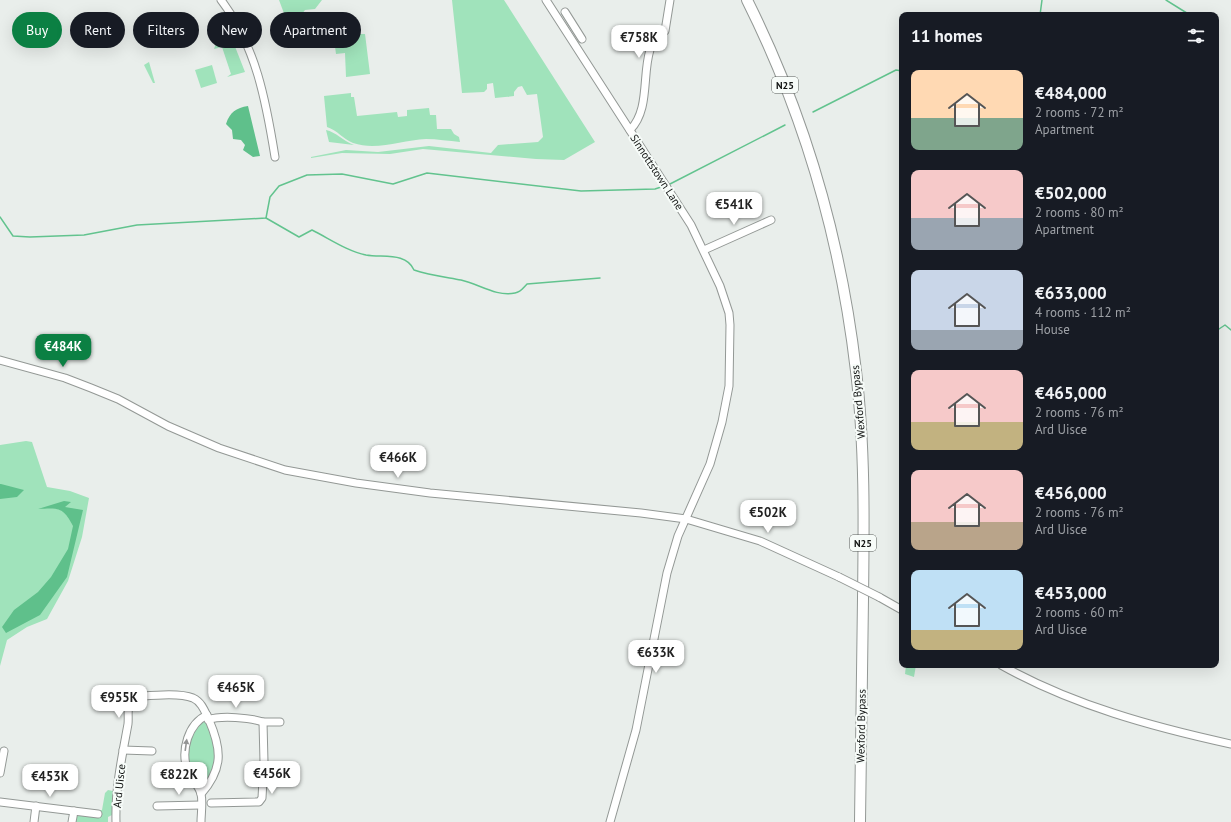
<!DOCTYPE html>
<meta charset="utf-8">
<style>
body{margin:0;font-family:"PT Sans",sans-serif;background:#20242c;color:#f1f3f6;height:100vh;display:flex;flex-direction:column;font-size:15px;white-space:nowrap}
*{box-sizing:border-box;margin:0}
p{font-size:13px;color:#9ea1a6}
.icon{flex:none;width:22px;height:22px;fill:none;stroke:currentColor;stroke-width:2;stroke-linecap:round;stroke-linejoin:round}
.map{position:relative;flex:1;overflow:hidden}
.drawer{position:absolute;left:899px;top:12px;width:320px;height:656px;display:flex;flex-direction:column;background:#171b24;border-radius:8px;box-shadow:0 4px 16px #0002}
.drawer>*{flex:none}
.guide{position:absolute;left:12px;top:12px;width:380px;height:36px;display:flex;gap:8px}
.price{position:absolute;translate:-50% -34px;padding:0 9px;border-radius:8px;background:#fff;color:#222;font-size:13px;line-height:26px;filter:drop-shadow(0 1px 2px #0008)}
.price::after{content:'';position:absolute;left:50%;top:24px;width:12px;height:9px;margin-left:-6px;background:inherit;clip-path:polygon(0 0,100% 0,50% 100%)}
.price.on{background:#0b8043;color:#fff}
ul{padding:0;list-style:none}
li{display:flex;align-items:center;gap:12px;height:100px;padding:0 12px}
li span{display:grid;place-items:center;flex:none;width:112px;height:80px;border-radius:8px;color:#555}
li>.icon{margin-inline-start:auto}
span .icon{width:48px;height:48px;fill:#fffc;stroke-width:1}
li b{font-size:17px}
h2{display:flex;justify-content:space-between;align-items:center;height:48px;padding:0 12px;font-size:17px}
.pill{padding:0 14px;border-radius:18px;background:#171b24;box-shadow:0 4px 16px #0002;font-size:14px;line-height:36px}
.pill.on{background:#0b8043;color:#fff}
.map>svg:first-child{display:block}
.green{fill:#a0e3bb}
.forest{fill:#5fc08b}
.lines{fill:none;stroke-linecap:round;stroke-linejoin:round}
.stream{stroke:#62c38e;stroke-width:1.5}
.minor-casing{stroke:#939895;stroke-width:9}
.highway-casing{stroke:#939895;stroke-width:12}
.minor{stroke:#fff;stroke-width:7}
.highway{stroke:#fff;stroke-width:10}
.minor-bridge-casing{stroke:#939895;stroke-width:9;stroke-linecap:butt}
.minor-bridge{stroke:#fff;stroke-width:7}
.oneway{fill:#949595}
.labels{text-anchor:middle;stroke-width:4;stroke-linejoin:round;paint-order:stroke}
.shield{fill:#f7fcf9;stroke:#575a58;stroke-width:1}
.shield-label{font-size:10px;font-weight:bold;fill:#121413}
.street-label{font-size:11px;fill:#121413;stroke:#f7fcf9}
</style>
<div class="map">
<svg width="1231" height="822" viewBox="0 0 1231 822">
<rect width="100%" height="100%" fill="#e9eeeb"/>
<g class="green">
<polygon points="279,0 322,0 315,9 305,10 301,15 285,16"/>
<polygon points="452,0 504,0 595,142 564,160 536,159 423,149 390,154 342,153 311,158 311,157 346,150 378,152 429,146 491,153 498,145 538,142 543,137 537,94 527,95 522,86 518,87 514,92 514,96 495,98 493,83 487,84 487,89 484,92 462,93"/>
<polygon points="343,20 345,23 353,23 355,34 365,34 370,74 346,77 345,53 336,54 334,39 332,38 328,21"/>
<polygon points="223,22 234,44 245,72 227,77 231,74 222,47 214,49"/>
<polygon points="149,62 155,83 153,83 144,65"/>
<polygon points="212,65 217,83 201,88 195,70"/>
<path d="M 351,93 L 351,97 L 354,97 L 357,116 L 397,112 L 398,117 L 407,116 L 407,110 L 429,108 L 430,115 L 436,115 L 437,129 L 451,129 L 454,134 L 459,137 L 460,142 C 449,141 437,139 426,139 C 402,140 377,151 353,143 C 343,139 337,130 327,127 L 324,96 Z"/>
<path d="M 326,130 C 336,132 343,141 354,145 L 329,142 Z"/>
<polygon points="26,441 32,442 47,487 70,491 89,498 82,537 68,581 47,619 27,627 7,640 0,666 0,445"/>
<polygon points="906,665 916,665 914,677 905,674"/>
<path d="M 204,720 L 208,724 C 217,754 222,761 202,788 C 184,760 183,750 200,721 Z"/>
<polygon points="108,790 113,791 112,815 108,817 108,822 74,822 76,815 102,810 105,793"/>
</g>
<g class="forest">
<path d="M 248,106 L 260,156 L 253,157 L 243,150 L 245,145 L 241,140 L 233,139 L 232,130 L 226,124 C 230,112 236,108 248,106 Z"/>
<polygon points="0,484 1,484 24,490 17,497 0,499"/>
<path d="M 64,501 L 71,502 L 65,507 L 83,510 L 67,577 L 40,615 L 6,633 L 2,627 L 14,610 L 38,592 L 51,577 L 68,549 L 73,526 C 63,507 59,508 38,509 Z"/>
</g>
<g class="lines">
<g class="stream">
<polyline points="1166,0 1190,15"/>
<polyline points="1040,15 1042,0"/>
<polyline points="813,112 896,70 902,71"/>
<polyline points="670,184 785,125"/>
<polyline points="0,217 13,236 30,237 84,235 137,225 266,218 270,197 279,186 307,175 342,174 393,184 427,173 581,191 655,189 661,187"/>
<path d="M 266,218 L 299,237 L 312,230 C 330,239 347,251 366,255 C 383,258 406,252 414,270 C 429,275 445,277 461,280 C 479,284 496,297 515,293 C 521,292 523,288 527,284 L 600,278"/>
<polyline points="1216,331 1225,325 1231,330"/>
</g>
<g class="minor-casing">
<g id="minor">
<path d="M 221,0 C 256,46 266,101 275,157"/>
<polyline points="546,0 691,225 720,286 729,313 730,325 729,386 722,422 710,464 678,536 667,573 636,730 610,822"/>
<polyline points="565,12 582,39"/>
<path d="M 630,130 C 650,110 642,75 650,50 C 652,42 658,37 665,31 L 670,0"/>
<polyline points="704,250 771,220"/>
<polyline points="0,360 65,378 91,388 118,399 168,426 219,448 285,470 356,483 430,493 641,513 686,519 760,541 839,577"/>
<polyline points="879,597 902,610"/>
<path d="M 1001,665 C 1072,705 1153,727 1231,744"/>
<path d="M 208,720 C 221,715 251,718 263,722"/>
<polyline points="123,750 152,751"/>
<polyline points="0,773 4,751"/>
<polyline points="0,802 98,814"/>
<polyline points="211,803 259,802 262,798 264,762 263,722 280,722"/>
<polyline points="157,806 201,805"/>
<polyline points="34,822 36,806"/>
<polyline points="72,822 74,811"/>
<path d="M 116,822 C 115,788 122,757 128,724 C 129,715 126,704 132,697 C 148,696 178,692 193,698 C 202,702 205,712 209,720 C 222,750 223,769 201,794"/>
<path d="M 201,822 C 201,814 203,802 201,794 C 199,785 190,778 187,769 C 181,750 188,724 207,715"/>
</g>
</g>
<g class="highway-casing">
<path id="highway" d="M 747,0 C 805,116 841,242 856,371 C 865,446 864,523 863,598 C 862,673 861,747 860,822"/>
</g>
<use href="#minor" class="minor"/>
<use href="#highway" class="highway"/>
<g class="minor-bridge-casing">
<polyline id="minor-bridge" points="839,577 879,597"/>
</g>
<use href="#minor-bridge" class="minor-bridge"/>
</g>
<defs><path id="oneway-solid" d="M-6-.8H1V-3.2L6.5 0L1 3.2V.8H-6Z"/></defs>
<use class="oneway" href="#oneway-solid" transform="translate(186 745) rotate(-82)"/>
<g class="labels">
<g class="shield">
<rect x="772" y="77" width="26" height="16" rx="3"/>
<rect x="850" y="535" width="26" height="16" rx="3"/>
</g>
<g class="shield-label">
<text x="785" y="89">N25</text>
<text x="863" y="547">N25</text>
</g>
<g class="street-label">
<text transform="translate(657 172) rotate(57)" y="4">Sinnottstown Lane</text>
<text transform="translate(858 402) rotate(-95)" y="4">Wexford Bypass</text>
<text transform="translate(861 726) rotate(-89)" y="4">Wexford Bypass</text>
<text transform="translate(119 786) rotate(-84)" y="4">Ard Uisce</text>
</g>
</g>
</svg>
<b class="price" style="left:639px;top:59px">€758K</b>
<b class="price" style="left:734px;top:226px">€541K</b>
<b class="price on" style="left:63px;top:368px">€484K</b>
<b class="price" style="left:398px;top:479px">€466K</b>
<b class="price" style="left:768px;top:534px">€502K</b>
<b class="price" style="left:656px;top:674px">€633K</b>
<b class="price" style="left:236px;top:709px">€465K</b>
<b class="price" style="left:119px;top:719px">€955K</b>
<b class="price" style="left:272px;top:795px">€456K</b>
<b class="price" style="left:179px;top:796px">€822K</b>
<b class="price" style="left:50px;top:798px">€453K</b>
<div class="guide">
<a class="pill on">Buy</a>
<a class="pill">Rent</a>
<a class="pill">Filters</a>
<a class="pill">New</a>
<a class="pill">Apartment</a>
</div>
<section class="drawer">
<h2>11 homes<svg class="icon" aria-label="filters" viewBox="0 0 24 24"><path d="M4 7h16M4 17h16"/><circle cx="9" cy="7" r="2"/><circle cx="15" cy="17" r="2"/></svg></h2>
<ul>
<li><span style="background:linear-gradient(#ffd9b3 60%,#7fa58c 0)"><svg class="icon" aria-label="home" viewBox="0 0 24 24"><path d="M3 11l9-7 9 7M6 9v11h12V9"/></svg></span><div><b>€484,000</b><p>2 rooms · 72 m²</p><p>Apartment</p></div></li>
<li><span style="background:linear-gradient(#f6c9c9 60%,#9aa5b1 0)"><svg class="icon" aria-label="home" viewBox="0 0 24 24"><path d="M3 11l9-7 9 7M6 9v11h12V9"/></svg></span><div><b>€502,000</b><p>2 rooms · 80 m²</p><p>Apartment</p></div></li>
<li><span style="background:linear-gradient(#c9d6e8 75%,#9aa5b1 0)"><svg class="icon" aria-label="home" viewBox="0 0 24 24"><path d="M3 11l9-7 9 7M6 9v11h12V9"/></svg></span><div><b>€633,000</b><p>4 rooms · 112 m²</p><p>House</p></div></li>
<li><span style="background:linear-gradient(#f6c9c9 65%,#c2b280 0)"><svg class="icon" aria-label="home" viewBox="0 0 24 24"><path d="M3 11l9-7 9 7M6 9v11h12V9"/></svg></span><div><b>€465,000</b><p>2 rooms · 76 m²</p><p>Ard Uisce</p></div></li>
<li><span style="background:linear-gradient(#f6c9c9 65%,#b9a48a 0)"><svg class="icon" aria-label="home" viewBox="0 0 24 24"><path d="M3 11l9-7 9 7M6 9v11h12V9"/></svg></span><div><b>€456,000</b><p>2 rooms · 76 m²</p><p>Ard Uisce</p></div></li>
<li><span style="background:linear-gradient(#bfe0f5 75%,#c2b280 0)"><svg class="icon" aria-label="home" viewBox="0 0 24 24"><path d="M3 11l9-7 9 7M6 9v11h12V9"/></svg></span><div><b>€453,000</b><p>2 rooms · 60 m²</p><p>Ard Uisce</p></div></li>
</ul>
</section>
</div>
